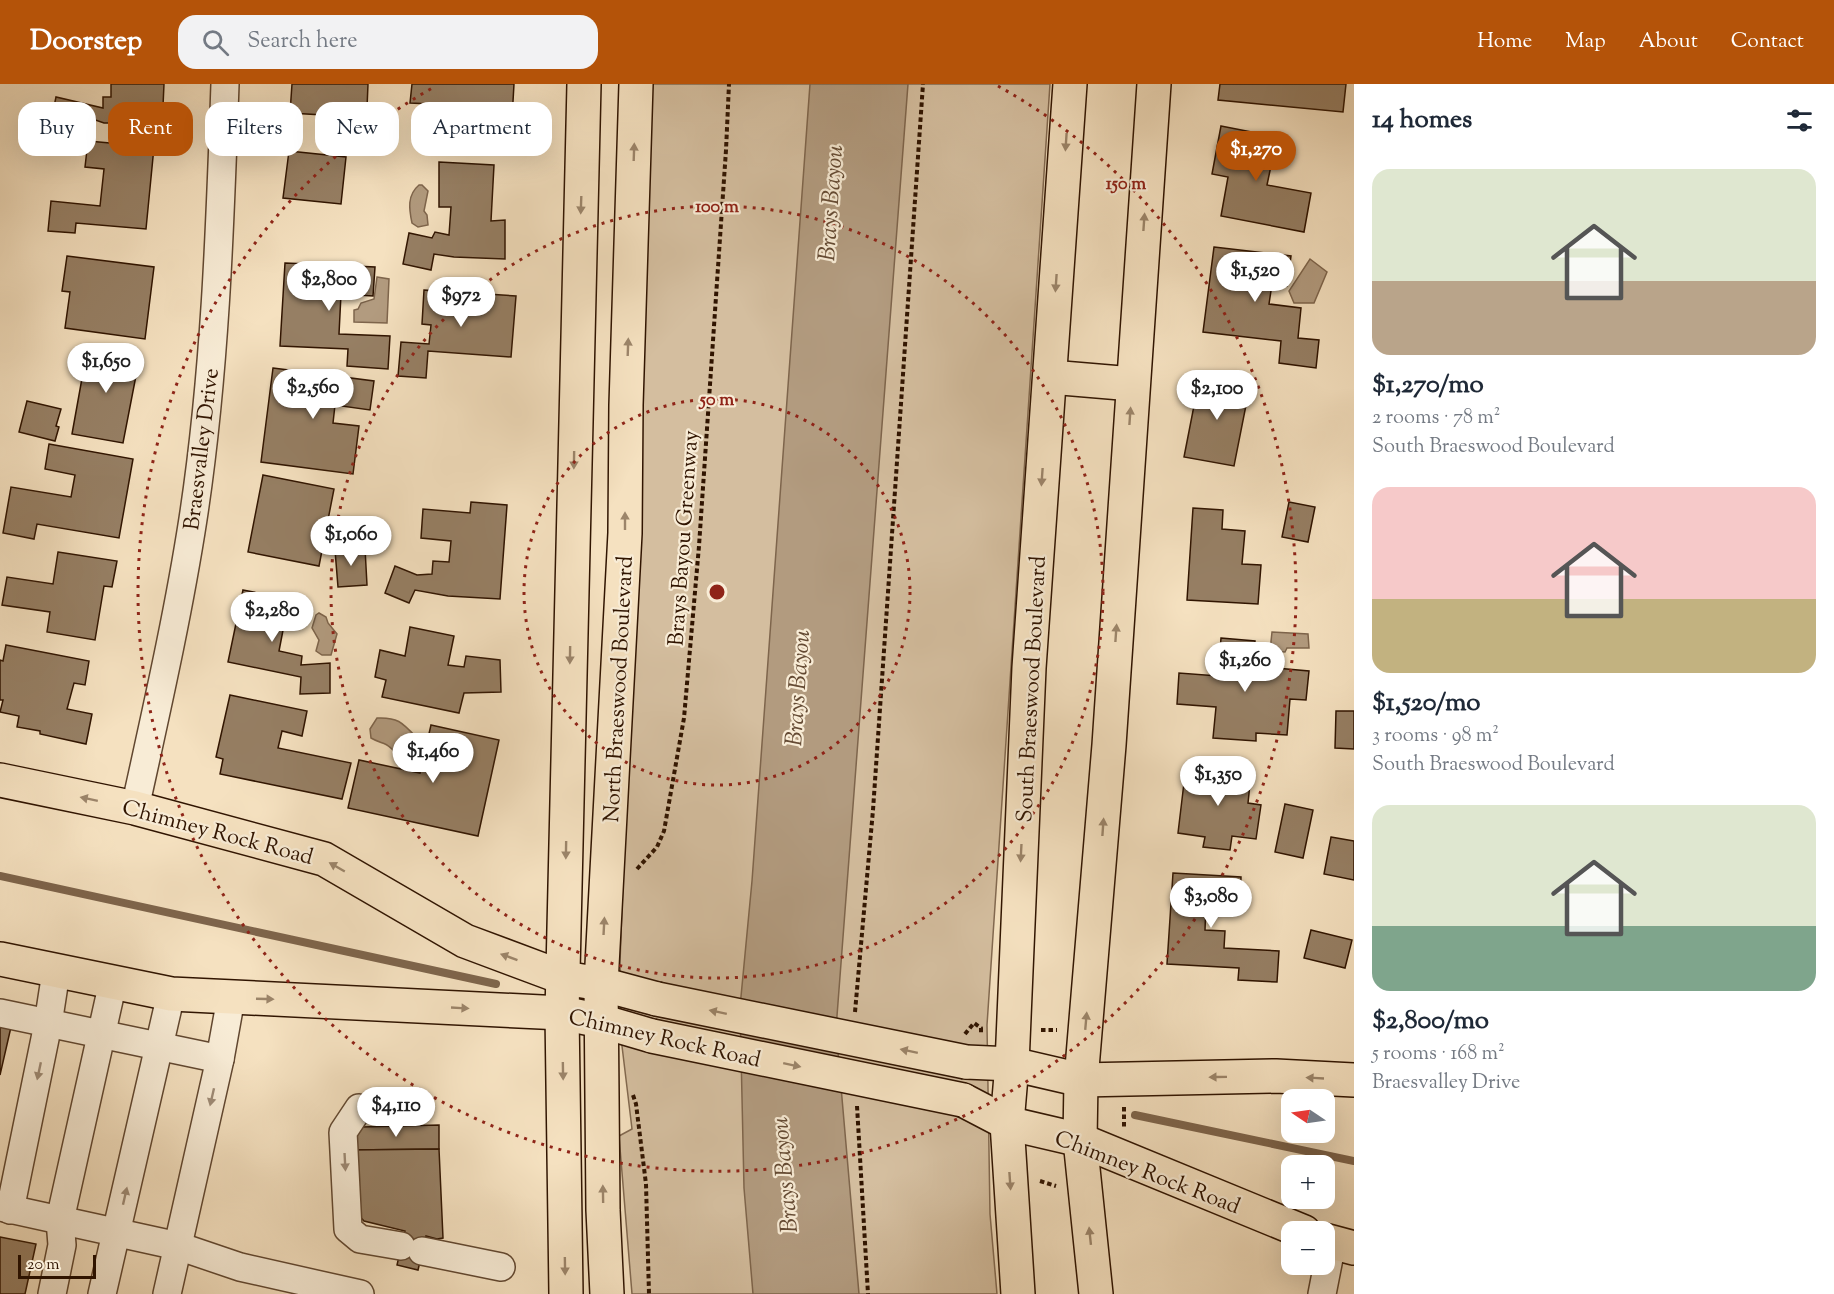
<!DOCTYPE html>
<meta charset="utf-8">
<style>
body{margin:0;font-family:"Sorts Mill Goudy",serif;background:#f2f2f3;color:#1f2937;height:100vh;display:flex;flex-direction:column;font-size:22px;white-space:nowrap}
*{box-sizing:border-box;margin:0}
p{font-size:20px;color:#747a83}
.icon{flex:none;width:33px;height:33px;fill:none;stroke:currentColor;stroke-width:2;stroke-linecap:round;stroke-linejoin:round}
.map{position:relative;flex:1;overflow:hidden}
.panel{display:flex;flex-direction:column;background:#fff;width:480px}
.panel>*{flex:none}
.hud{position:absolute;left:18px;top:18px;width:570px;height:54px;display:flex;gap:12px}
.needle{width:39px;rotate:283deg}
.fabs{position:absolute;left:1281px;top:1005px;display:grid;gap:12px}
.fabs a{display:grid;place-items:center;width:54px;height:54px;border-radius:12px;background:#fff;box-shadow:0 6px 24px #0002;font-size:30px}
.scale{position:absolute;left:18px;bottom:15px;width:78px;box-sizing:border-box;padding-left:6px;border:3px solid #301400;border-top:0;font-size:16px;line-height:21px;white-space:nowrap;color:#301400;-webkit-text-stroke:4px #f8ecd6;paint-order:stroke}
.price{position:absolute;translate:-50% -51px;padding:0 14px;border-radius:21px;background:#fff;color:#222;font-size:20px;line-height:39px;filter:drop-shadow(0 2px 3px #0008)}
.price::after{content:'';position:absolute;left:50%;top:36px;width:18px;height:14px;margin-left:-9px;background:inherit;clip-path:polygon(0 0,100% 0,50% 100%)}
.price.current{background:#b45309;color:#fff}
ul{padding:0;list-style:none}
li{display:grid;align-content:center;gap:12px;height:318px;padding:0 18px}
li span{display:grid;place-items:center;height:186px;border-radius:18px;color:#555}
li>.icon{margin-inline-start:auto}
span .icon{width:108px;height:108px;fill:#fffc;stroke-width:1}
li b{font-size:26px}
h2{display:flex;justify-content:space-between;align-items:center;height:72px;padding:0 18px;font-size:26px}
.chip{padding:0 21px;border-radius:18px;background:#fff;box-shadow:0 6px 24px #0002;font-size:21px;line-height:54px}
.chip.current{background:#b45309;color:#fff}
header{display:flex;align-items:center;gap:36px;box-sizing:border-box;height:84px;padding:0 30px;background:#b45309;color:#fff}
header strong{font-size:28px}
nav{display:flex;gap:33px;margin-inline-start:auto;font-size:21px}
.search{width:420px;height:54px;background:#f2f2f3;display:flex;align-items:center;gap:15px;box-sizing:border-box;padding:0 21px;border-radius:18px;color:#747a83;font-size:22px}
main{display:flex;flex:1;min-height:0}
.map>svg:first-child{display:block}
.green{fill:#d4be9f;stroke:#826950;stroke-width:1.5}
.water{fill:#b29b7f;stroke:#7e654c;stroke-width:1.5}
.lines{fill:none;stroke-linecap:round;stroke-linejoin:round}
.stream{stroke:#7e654c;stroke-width:8}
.building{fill:#967f64;stroke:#301400;stroke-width:1.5}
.minor-casing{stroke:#614730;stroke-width:30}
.major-casing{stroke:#301400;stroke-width:36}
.path{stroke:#301400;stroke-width:4;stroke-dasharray:4.5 3;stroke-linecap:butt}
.minor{stroke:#f8ecd6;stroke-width:27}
.major{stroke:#f5e1c0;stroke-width:33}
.major-bridge-casing{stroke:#301400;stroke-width:36;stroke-linecap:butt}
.major-bridge{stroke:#f5e1c0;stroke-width:33}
.oneway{fill:#9c856a}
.oneway2{fill:#9e8b76}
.ring{fill:none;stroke:#8f2418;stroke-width:3;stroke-dasharray:3 6}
.labels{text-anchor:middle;stroke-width:4.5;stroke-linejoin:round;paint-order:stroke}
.street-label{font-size:22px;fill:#301400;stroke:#f8ecd6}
.water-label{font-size:24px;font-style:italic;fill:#644a33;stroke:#f8ecd6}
.centre{fill:#8f2418;stroke:#f8ecd6;stroke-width:3}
.ring-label{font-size:18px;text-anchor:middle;font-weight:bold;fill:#8f2418;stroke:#f8ecd6;stroke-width:4.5;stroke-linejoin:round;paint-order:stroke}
</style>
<header>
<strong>Doorstep</strong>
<div class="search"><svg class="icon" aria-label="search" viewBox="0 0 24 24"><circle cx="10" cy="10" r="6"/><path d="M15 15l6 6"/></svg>Search here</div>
<nav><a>Home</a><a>Map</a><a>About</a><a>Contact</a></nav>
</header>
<main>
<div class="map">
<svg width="1354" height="1210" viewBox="0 0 1354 1210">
<rect width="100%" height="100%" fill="#f5e1c0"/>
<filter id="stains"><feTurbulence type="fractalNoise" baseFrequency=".00333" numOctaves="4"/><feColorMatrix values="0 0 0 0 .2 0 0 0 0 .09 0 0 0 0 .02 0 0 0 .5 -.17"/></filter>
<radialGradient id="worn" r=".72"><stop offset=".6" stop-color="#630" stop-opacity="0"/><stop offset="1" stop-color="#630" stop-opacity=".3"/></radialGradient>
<polygon class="green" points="652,0 1050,0 987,941 990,1130 997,1210 632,1210 619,1052 632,1045 622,962 620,879"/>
<g class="water">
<polygon points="810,0 908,0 836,945 859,1210 753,1210 744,1104 740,923 752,797"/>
<path d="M 419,101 L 422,101 L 428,107 L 424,127 L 427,131 L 428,141 L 418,143 L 412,139 C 409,125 407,111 419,101 Z"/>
<polygon points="1310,175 1327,188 1314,219 1294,219 1289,207"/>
<polygon points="377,193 389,195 387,239 354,238 354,226 358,225 361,219 374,215"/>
<polygon points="319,529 326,533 328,539 337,550 331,571 322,571 316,567 319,556 312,544 316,531"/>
<polygon points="1272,548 1308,550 1309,564 1287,564 1285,568 1270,567"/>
<path d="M 377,634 C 397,633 402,638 416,653 C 416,663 410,676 398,670 C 393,667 390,662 385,660 C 380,658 376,657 371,654 L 370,645 Z"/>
</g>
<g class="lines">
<g class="stream">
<polyline points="0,792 496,900"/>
<polyline points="1135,1031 1354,1077"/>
</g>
</g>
<g class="building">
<polygon points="111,0 164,0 163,22 160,33 153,39 104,39 81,31 77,49 50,42 56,13 103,24 103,13 111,13"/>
<polygon points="292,0 368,0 366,48 323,45 323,31 290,29"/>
<polygon points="412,0 514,0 510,69 450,65 453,21 410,19"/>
<polygon points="1220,0 1346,0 1343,28 1218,16"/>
<polygon points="1221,42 1277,53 1267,101 1311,109 1304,148 1221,132 1228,93 1212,90"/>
<polygon points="88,57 154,63 146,145 76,139 75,149 48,147 51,117 100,122 104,85 85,83"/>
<polygon points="289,67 346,73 341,120 283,114"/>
<polygon points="439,78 494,81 491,137 505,136 505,175 454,173 434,170 431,186 403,180 409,149 432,154 435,148 449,151 451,123 439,123"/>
<polygon points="1214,163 1291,172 1287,202 1272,200 1269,220 1301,224 1298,254 1319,256 1316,284 1279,279 1281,257 1203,248"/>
<polygon points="67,172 154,183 145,255 65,244 70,208 62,207"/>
<polygon points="285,179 375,183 373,212 341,210 339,250 390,252 388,285 347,282 348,265 280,262"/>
<polygon points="424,206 516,212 511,273 428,267 426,294 398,292 401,258 429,260 431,241 422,240"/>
<polygon points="88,261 140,271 123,359 72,350"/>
<polygon points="273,284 374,297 370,326 335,321 333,339 359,342 353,390 261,378"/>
<polygon points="1200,291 1250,301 1234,382 1184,373"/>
<polygon points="27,317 61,325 56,342 59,343 55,357 19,348"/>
<polygon points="49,360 133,375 119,454 37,440 34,455 3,449 11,403 71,413 75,391 45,385"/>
<polygon points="263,391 334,405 319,482 248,468"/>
<polygon points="471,418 507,421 500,515 448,512 415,506 409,519 385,509 395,482 417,491 432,490 433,477 449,478 451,457 421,454 423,425 470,429"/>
<polygon points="1289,418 1315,423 1308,458 1282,453"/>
<polygon points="1193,424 1223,426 1222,445 1245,447 1242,480 1261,481 1258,520 1187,516"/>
<polygon points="365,464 367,501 338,503 335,466"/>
<polygon points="58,468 117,477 112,503 104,502 95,556 47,548 50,528 2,521 7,493 53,500"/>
<polygon points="243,506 289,515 279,567 302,572 301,581 330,579 330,609 300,610 301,593 228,578"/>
<polygon points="410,543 454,552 448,581 464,583 466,572 500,576 501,608 464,609 459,629 382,613 386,596 375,593 380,566 405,572"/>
<polygon points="1221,554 1255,557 1253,582 1309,587 1306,616 1290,615 1287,651 1256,649 1256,657 1213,654 1216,623 1177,620 1179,589 1218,592"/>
<polygon points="6,561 89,577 85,601 74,599 67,625 92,630 86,660 40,650 40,647 17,643 19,632 0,628 3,616 0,616 0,576 3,577"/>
<polygon points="230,611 307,627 302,652 282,647 278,664 351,679 342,715 220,690 223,675 216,673"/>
<polygon points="1336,627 1354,627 1354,665 1335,664"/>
<polygon points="431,641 499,656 478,752 348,724 359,676 420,689"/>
<polygon points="1186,682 1251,690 1248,719 1261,721 1256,755 1232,752 1230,766 1203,763 1205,753 1178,749"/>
<polygon points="1285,720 1313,726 1303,774 1275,768"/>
<polygon points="1331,753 1354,757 1354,796 1324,790"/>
<polygon points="1173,789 1241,793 1240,820 1206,819 1205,846 1225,847 1224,864 1279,867 1277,898 1238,896 1239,884 1167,880"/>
<polygon points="1311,846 1352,856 1345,884 1304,874"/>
<polygon points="0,941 11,943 0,991"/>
<polygon points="439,1041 439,1065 350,1066 349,1055 361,1043"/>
<polygon points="439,1065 443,1154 437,1155 426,1152 418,1186 397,1181 405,1147 364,1137 352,1124 350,1066"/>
<polygon points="0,1153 36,1160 25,1210 0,1210"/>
</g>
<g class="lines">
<g class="minor-casing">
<g id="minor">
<path d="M 135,724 C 156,628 178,532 193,435 C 215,291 220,145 225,0"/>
<polyline points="0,929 220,975"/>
<polyline points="359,1024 343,1048 348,1145 360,1155 401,1162"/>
<polyline points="0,1123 178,1162 240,1183 360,1210"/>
<polyline points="10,1126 48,940 56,888"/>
<polyline points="422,1167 501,1183"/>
<polyline points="52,1210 62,1161 60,1136 113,898"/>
<polyline points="102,1210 171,910"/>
<polyline points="167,1210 220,975 231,914"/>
<polyline points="1322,1210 1332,1159"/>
</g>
</g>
<g class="major-casing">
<g id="major">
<polyline points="1050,293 1133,300"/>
<polyline points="0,696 135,724 324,775 465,857 564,894 601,900 657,915"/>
<polyline points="0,875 171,910 562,929 601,937 652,952"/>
<polyline points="966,978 1012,980 1081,996 1276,992 1354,996"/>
<polyline points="963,1016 1007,1039 1080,1056 1304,1148"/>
<polyline points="1324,1156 1354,1164"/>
<polyline points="566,1210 562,929 584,0"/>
<polyline points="607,1210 603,1126 601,900 625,449 626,321 636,0"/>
<polyline points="1018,1210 1007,1039 1012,980 1029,584 1070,0"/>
<polyline points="1096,1210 1080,1056 1081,996 1109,661 1154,0"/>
</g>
</g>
<g class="path">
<polyline points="637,785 657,763 664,747 684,634 699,462 726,66 729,0"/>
<polyline points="855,928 873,726 923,0"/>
<polyline points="1041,946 1057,946"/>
<polyline points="965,950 974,939 981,944 981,950"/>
<polyline points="633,1011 636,1020 646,1100 649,1210"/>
<polyline points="857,1022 868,1210"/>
<polyline points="1124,1023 1124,1043"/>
<polyline points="1040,1097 1056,1102"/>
</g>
<use href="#minor" class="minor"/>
<use href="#major" class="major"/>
<g class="major-bridge-casing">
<g id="major-bridge">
<polyline points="657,915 966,978"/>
<polyline points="652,952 963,1016"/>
</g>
</g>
<use href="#major-bridge" class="major-bridge"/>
</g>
<defs><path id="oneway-solid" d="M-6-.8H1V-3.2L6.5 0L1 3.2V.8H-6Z" transform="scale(1.5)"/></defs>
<g class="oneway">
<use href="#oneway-solid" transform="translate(1066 58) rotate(94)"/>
<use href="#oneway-solid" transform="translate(634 68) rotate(-88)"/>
<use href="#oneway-solid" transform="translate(581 121) rotate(92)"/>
<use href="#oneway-solid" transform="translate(1144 138) rotate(-86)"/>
<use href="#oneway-solid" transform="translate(1056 199) rotate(94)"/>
<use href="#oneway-solid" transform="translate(628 263) rotate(-88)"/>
<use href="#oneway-solid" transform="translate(1130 332) rotate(-86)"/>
<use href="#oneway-solid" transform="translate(574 376) rotate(91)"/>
<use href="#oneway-solid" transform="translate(1042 393) rotate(94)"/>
<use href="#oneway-solid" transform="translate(625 437) rotate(-90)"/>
<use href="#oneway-solid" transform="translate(1116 549) rotate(-86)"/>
<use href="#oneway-solid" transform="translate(570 571) rotate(91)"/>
<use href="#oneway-solid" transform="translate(89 715) rotate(-168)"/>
<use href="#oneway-solid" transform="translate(1103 743) rotate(-86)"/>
<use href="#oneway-solid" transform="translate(566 766) rotate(91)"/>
<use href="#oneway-solid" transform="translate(1021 769) rotate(93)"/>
<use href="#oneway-solid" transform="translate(337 783) rotate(-150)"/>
<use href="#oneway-solid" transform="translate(604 842) rotate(-87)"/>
<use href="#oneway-solid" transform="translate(509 873) rotate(-160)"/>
<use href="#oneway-solid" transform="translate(265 915) rotate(2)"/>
<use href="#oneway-solid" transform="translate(460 924) rotate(3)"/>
<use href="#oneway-solid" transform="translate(718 928) rotate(-168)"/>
<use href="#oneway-solid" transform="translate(1086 937) rotate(-85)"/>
<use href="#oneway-solid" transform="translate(909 967) rotate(-168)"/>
<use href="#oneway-solid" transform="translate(792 981) rotate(12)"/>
<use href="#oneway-solid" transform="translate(563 987) rotate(89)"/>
<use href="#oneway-solid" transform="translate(1218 993) rotate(179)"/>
<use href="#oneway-solid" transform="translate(1315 994) rotate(-177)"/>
<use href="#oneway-solid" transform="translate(1010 1097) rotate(86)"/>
<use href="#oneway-solid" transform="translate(603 1110) rotate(-91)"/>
<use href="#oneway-solid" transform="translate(1090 1152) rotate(-96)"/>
<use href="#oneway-solid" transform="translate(565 1182) rotate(89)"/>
</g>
<g class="oneway2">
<use href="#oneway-solid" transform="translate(39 987) rotate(102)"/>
<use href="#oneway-solid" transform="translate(212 1013) rotate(103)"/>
<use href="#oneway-solid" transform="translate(345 1078) rotate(87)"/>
<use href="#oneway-solid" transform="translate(125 1112) rotate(-77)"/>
</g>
<g class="ring">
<circle cx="717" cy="508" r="193"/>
<circle cx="717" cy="508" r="386"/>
<path d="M998 2A579 579 0 1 1 436 2"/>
</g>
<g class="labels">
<g class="street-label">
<text transform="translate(200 365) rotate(-83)" y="8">Braesvalley Drive</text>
<text transform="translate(682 454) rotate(-86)" y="8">Brays Bayou Greenway</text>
<text transform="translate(617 605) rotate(-87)" y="8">North Braeswood Boulevard</text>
<text transform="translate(1030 605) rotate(-87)" y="8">South Braeswood Boulevard</text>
<text transform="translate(218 747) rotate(15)" y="8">Chimney Rock Road</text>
<text transform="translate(665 953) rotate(13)" y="8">Chimney Rock Road</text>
<text transform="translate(1148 1087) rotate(21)" y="8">Chimney Rock Road</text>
</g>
<g class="water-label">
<text transform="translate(830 119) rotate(-86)" y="8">Brays Bayou</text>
<text transform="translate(797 604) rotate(-86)" y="8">Brays Bayou</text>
<text transform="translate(784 1091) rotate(-95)" y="8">Brays Bayou</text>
</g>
</g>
<circle cx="717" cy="508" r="9" class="centre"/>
<g class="ring-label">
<text x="1126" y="105">150 m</text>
<text x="717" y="128">100 m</text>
<text x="717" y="321">50 m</text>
</g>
<rect width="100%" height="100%" filter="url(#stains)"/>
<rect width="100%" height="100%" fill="url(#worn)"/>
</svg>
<div class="fabs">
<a><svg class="needle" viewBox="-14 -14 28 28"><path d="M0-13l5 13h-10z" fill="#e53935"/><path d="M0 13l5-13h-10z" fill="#747a83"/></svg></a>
<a>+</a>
<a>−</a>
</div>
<div class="scale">20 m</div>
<b class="price current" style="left:1256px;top:98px">$1,270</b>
<b class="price" style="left:1255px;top:219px">$1,520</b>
<b class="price" style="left:329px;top:228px">$2,800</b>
<b class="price" style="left:461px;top:244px">$972</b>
<b class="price" style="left:106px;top:310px">$1,650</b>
<b class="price" style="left:313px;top:336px">$2,560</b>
<b class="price" style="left:1217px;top:337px">$2,100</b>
<b class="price" style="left:351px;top:483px">$1,060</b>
<b class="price" style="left:272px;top:559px">$2,280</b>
<b class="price" style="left:1245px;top:609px">$1,260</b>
<b class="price" style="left:433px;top:700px">$1,460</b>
<b class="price" style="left:1218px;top:723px">$1,350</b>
<b class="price" style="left:1211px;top:845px">$3,080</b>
<b class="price" style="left:396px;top:1054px">$4,110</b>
<div class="hud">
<a class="chip">Buy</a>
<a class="chip current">Rent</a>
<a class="chip">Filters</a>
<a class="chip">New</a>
<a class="chip">Apartment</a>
</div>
</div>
<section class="panel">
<h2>14 homes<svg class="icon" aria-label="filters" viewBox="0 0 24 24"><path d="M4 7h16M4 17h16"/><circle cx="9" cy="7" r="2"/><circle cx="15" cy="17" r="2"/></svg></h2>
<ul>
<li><span style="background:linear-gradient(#dfe7d0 60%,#b9a48a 0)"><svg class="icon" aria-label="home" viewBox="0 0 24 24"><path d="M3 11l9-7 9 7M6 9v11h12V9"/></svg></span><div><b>$1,270/mo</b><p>2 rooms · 78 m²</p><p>South Braeswood Boulevard</p></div></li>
<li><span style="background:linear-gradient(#f6c9c9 60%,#c2b280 0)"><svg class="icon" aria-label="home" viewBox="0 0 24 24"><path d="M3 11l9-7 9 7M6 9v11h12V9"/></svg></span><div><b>$1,520/mo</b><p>3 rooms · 98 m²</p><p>South Braeswood Boulevard</p></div></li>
<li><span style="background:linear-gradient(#dfe7d0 65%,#7fa58c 0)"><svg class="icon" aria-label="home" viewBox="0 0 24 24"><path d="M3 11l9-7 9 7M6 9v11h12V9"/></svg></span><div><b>$2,800/mo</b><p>5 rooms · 168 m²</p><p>Braesvalley Drive</p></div></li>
</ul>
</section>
</main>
